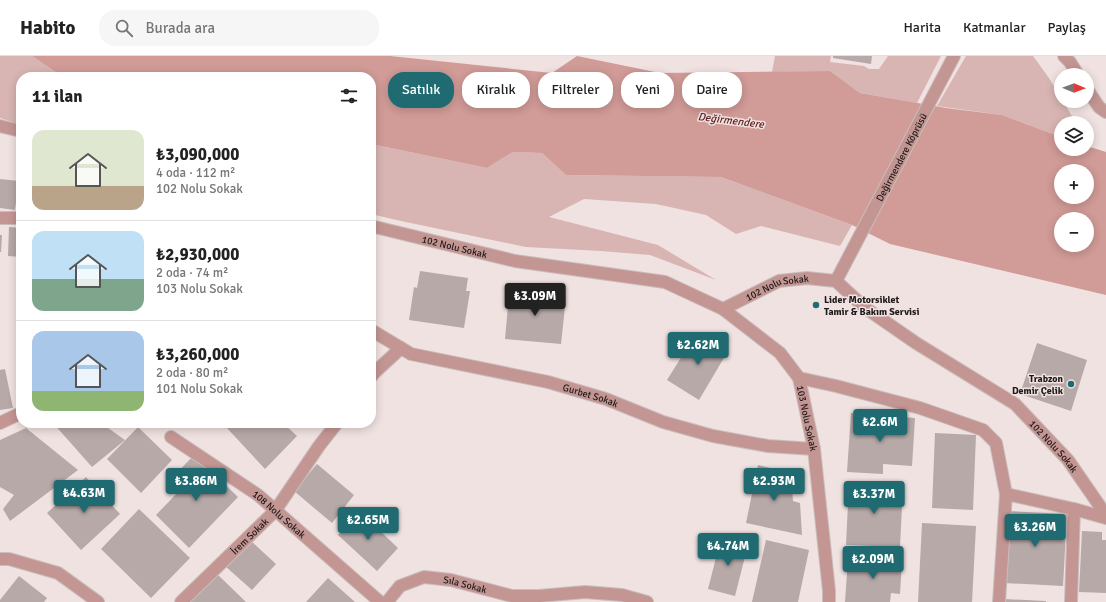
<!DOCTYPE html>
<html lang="tr">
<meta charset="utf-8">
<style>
body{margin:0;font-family:Signika,sans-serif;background:#f6f6f6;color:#222;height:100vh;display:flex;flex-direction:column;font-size:15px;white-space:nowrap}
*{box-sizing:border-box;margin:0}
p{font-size:13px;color:#767676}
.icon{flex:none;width:22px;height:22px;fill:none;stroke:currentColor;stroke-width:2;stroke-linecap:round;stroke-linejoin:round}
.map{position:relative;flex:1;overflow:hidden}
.drawer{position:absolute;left:16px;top:16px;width:360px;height:356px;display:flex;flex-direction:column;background:#fff;border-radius:16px;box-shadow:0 2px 10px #0003}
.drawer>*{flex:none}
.guide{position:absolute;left:388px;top:16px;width:380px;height:36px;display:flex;gap:8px}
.needle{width:26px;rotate:91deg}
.buttons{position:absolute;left:1054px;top:12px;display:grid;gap:8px}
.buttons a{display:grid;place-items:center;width:40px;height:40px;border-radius:50%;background:#fff;box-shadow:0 2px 10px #0003;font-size:20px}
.price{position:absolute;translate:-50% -34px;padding:0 9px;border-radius:4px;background:#1f6b71;color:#fff;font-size:13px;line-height:26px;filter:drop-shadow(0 1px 2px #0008)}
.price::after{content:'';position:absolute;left:50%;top:24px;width:12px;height:9px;margin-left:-6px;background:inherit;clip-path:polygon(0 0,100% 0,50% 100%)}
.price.active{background:#222;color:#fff}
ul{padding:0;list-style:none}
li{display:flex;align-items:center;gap:12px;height:100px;padding:0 16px}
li+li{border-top:1px solid #e0e0e0}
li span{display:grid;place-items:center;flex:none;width:112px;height:80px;border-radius:12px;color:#555}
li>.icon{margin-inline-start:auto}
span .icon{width:48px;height:48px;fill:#fffc;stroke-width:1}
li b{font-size:17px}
h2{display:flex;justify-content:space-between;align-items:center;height:48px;padding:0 16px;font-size:17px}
.tag{padding:0 14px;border-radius:16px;background:#fff;box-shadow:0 2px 10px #0003;font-size:14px;line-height:36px}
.tag.active{background:#1f6b71;color:#fff}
header{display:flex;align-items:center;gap:24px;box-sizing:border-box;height:56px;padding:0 20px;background:#fff;border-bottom:1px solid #e0e0e0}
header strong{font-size:19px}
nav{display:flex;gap:22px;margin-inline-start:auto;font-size:14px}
.search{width:280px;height:36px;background:#f6f6f6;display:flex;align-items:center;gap:10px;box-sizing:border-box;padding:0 14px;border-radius:16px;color:#767676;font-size:15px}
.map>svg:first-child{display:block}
.green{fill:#d8b5b2}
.water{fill:#d19b97;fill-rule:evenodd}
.building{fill:#b6a9a8}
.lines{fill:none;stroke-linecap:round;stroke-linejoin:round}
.minor-casing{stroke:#cabebd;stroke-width:14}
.minor{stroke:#c49693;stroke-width:12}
.poi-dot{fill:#1f6b71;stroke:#f0e2e1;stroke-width:1.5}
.labels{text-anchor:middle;stroke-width:3;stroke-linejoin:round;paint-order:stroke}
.street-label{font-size:10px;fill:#1e1a19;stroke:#f0e2e1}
.poi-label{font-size:10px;font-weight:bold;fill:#1e1a19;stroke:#f0e2e1;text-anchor:start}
.water-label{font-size:11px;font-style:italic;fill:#5f1f1e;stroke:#f0e2e1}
</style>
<header>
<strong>Habito</strong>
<div class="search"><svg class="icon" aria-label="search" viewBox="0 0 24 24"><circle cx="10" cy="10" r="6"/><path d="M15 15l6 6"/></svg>Burada ara</div>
<nav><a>Harita</a><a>Katmanlar</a><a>Paylaş</a></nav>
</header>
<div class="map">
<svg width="1106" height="546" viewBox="0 0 1106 546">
<rect width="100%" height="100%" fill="#f0e2e1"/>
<g class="green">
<polygon points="0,0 32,0 63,21 21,21 21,69 0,62"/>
<polygon points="775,0 831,0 830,6 864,10 869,13 879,13 888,0 941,0 917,47 860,37 830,15 772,16"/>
<polygon points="966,0 1033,0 1049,22 1061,42 1061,45 1063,45 1076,67 1061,67 1061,81 1002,59 937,50"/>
<polygon points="371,88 487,112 513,96 542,97 566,119 721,121 852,169 840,190 761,170 736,178 706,159 656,148 584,143 549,161 658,189 716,224 650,199 601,195 526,191 401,165 371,158"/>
</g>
<path class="water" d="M 32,0 L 390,0 L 552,17 L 577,0 L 660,17 L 830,15 L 860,37 L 946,52 L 1002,59 L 1061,81 L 1061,93 L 1087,93 L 1087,90 L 1106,96 L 1106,239 L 890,188 L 852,169 L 721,121 L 566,119 L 542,97 L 513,96 L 487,112 L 371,88 L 371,21 L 63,21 ZM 1061,115 L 1087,115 L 1087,141 L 1061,141 ZM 1061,163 L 1087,163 L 1087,189 L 1061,189 Z"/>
<g class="building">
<polygon points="833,0 872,0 871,8 833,2"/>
<polygon points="0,123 19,125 15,154 0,152"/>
<polygon points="9,171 21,172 21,201 8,200"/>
<polygon points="0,179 2,179 1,196 0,196"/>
<polygon points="420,215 468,222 466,235 470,235 464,272 409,264 414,231 417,232"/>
<polygon points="513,233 562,238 560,251 565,251 561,288 505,283 508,250 512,251"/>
<polygon points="697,276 728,295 699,344 667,324"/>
<polygon points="1037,287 1087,304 1071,355 1020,338"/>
<polygon points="5,313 13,352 0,354 0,314"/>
<polygon points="851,357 915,362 912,410 883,408 883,418 847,416"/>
<polygon points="53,367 101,367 125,384 92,411"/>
<polygon points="222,367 283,367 297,380 265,413 226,371"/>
<polygon points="138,371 172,404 141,437 107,403"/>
<polygon points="26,372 78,414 10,465 3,453 14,439 0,431 0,384"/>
<polygon points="935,377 976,379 973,454 932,452"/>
<polygon points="194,399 238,441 189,492 156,459 181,433 171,423"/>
<polygon points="317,408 354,439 332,467 294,435"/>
<polygon points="758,409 791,417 793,445 800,447 802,479 746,467"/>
<polygon points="86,421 120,458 81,494 47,457"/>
<polygon points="849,427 903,430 900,491 846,489"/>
<polygon points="139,453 190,502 151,542 101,493"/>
<polygon points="359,455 398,492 377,515 338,479"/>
<polygon points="1007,455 1067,458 1063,530 1004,527"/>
<polygon points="922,467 976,470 972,546 918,546"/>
<polygon points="1082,475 1102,476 1102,484 1106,484 1106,537 1079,536"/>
<polygon points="721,482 748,489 735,540 708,533"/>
<polygon points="249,483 276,508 252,534 225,510"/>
<polygon points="766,484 809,494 798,546 752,546"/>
<polygon points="848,502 902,505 900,538 891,537 890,546 845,546"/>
<polygon points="216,517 246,546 188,546"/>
<polygon points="19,520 47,542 44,546 0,546 0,544"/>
<polygon points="328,522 355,546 306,546"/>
<polygon points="1004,543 1046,545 1046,546 1004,546"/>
</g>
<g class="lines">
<g class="minor-casing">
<g id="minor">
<polyline points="1064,0 1070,6 1078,19"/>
<polyline points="1087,33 1099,51 1106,56"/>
<polyline points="0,70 21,75"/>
<polyline points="0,162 21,162"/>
<path id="s1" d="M 371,170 L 515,205 L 665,226 L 723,253 L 780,297 L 799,322 L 814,393 L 829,535 L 829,546"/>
<path id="s2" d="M 836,225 L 954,0"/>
<path id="s3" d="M 723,253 L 779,225 L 807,222 L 836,225 L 864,251 L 916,287 L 1015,348 L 1068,404 L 1106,459"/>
<path id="s4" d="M 371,274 L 411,298 L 548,326 L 606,343 L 663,366 L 713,380 L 768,390 L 814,393"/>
<polyline points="371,321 375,316 401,292"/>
<polyline points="799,322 836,330 920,352 983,374 996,387 1006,438"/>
<polyline points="0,367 21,357"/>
<path id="s5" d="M 171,381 L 258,439 L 380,546"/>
<polyline points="0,503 9,503 58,517 98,546"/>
<path id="s6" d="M 181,546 L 275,455 L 319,390 L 337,367"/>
<path id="s7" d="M 387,546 L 400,530 L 424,521 L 451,524 L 512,540 L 539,540 L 585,536 L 622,539 L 647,546"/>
<polyline points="999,546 1006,438 1074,453 1106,462"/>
<polyline points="1071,546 1074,453"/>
</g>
</g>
<use href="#minor" class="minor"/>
</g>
<g class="poi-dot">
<circle cx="816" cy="249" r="4"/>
<circle cx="1071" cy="328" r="4"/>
</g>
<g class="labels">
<g class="street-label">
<text dy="4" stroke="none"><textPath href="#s2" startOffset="140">Değirmendere Köprüsü</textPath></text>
<text dy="4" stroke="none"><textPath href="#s1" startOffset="86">102 Nolu Sokak</textPath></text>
<text dy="4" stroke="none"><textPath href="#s3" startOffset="59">102 Nolu Sokak</textPath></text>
<text dy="4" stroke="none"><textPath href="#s4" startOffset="231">Gurbet Sokak</textPath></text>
<text dy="4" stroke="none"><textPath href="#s1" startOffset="508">103 Nolu Sokak</textPath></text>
<text dy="4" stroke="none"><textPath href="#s3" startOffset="395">102 Nolu Sokak</textPath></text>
<text dy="4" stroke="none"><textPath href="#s5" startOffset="133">108 Nolu Sokak</textPath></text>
<text dy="4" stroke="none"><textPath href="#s6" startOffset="95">İrem Sokak</textPath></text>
<text dy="4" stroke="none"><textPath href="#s7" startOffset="88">Sıla Sokak</textPath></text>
</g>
<g class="poi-label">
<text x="824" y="247">Lider Motorsiklet<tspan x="824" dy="12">Tamir &amp; Bakım Servisi</tspan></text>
<text x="1063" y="326" text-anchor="end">Trabzon<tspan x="1063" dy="12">Demir Çelik</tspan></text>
</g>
<g class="water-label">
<text transform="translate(731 64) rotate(7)" y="4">Değirmendere</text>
</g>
</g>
</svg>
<div class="buttons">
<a><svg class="needle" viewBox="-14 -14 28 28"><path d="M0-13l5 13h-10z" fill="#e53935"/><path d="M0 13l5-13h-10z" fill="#767676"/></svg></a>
<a><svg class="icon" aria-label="layers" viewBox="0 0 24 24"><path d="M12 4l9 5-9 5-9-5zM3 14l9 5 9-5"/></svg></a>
<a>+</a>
<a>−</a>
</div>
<b class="price active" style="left:535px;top:261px">₺3.09M</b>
<b class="price" style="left:698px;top:310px">₺2.62M</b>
<b class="price" style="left:880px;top:387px">₺2.6M</b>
<b class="price" style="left:196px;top:446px">₺3.86M</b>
<b class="price" style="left:774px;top:446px">₺2.93M</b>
<b class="price" style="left:84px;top:458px">₺4.63M</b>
<b class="price" style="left:874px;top:459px">₺3.37M</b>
<b class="price" style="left:368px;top:485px">₺2.65M</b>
<b class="price" style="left:1035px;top:492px">₺3.26M</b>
<b class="price" style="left:728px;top:511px">₺4.74M</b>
<b class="price" style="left:873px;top:524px">₺2.09M</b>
<div class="guide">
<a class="tag active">Satılık</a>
<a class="tag">Kiralık</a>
<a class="tag">Filtreler</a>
<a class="tag">Yeni</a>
<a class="tag">Daire</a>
</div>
<section class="drawer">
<h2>11 ilan<svg class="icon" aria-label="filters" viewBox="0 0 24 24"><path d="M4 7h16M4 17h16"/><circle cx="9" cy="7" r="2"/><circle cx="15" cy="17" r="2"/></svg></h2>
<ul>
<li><span style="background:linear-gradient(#dfe7d0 70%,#b9a48a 0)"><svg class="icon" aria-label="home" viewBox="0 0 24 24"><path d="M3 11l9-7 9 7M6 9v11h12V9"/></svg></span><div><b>₺3,090,000</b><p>4 oda · 112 m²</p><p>102 Nolu Sokak</p></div></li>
<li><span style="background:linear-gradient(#bfe0f5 60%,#7fa58c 0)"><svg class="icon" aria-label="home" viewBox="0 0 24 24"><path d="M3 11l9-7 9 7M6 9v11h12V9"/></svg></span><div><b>₺2,930,000</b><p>2 oda · 74 m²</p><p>103 Nolu Sokak</p></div></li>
<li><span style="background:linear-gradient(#a9c7e8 75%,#8fb573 0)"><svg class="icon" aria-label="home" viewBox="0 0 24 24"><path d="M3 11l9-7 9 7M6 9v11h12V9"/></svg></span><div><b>₺3,260,000</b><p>2 oda · 80 m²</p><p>101 Nolu Sokak</p></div></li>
</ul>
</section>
</div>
